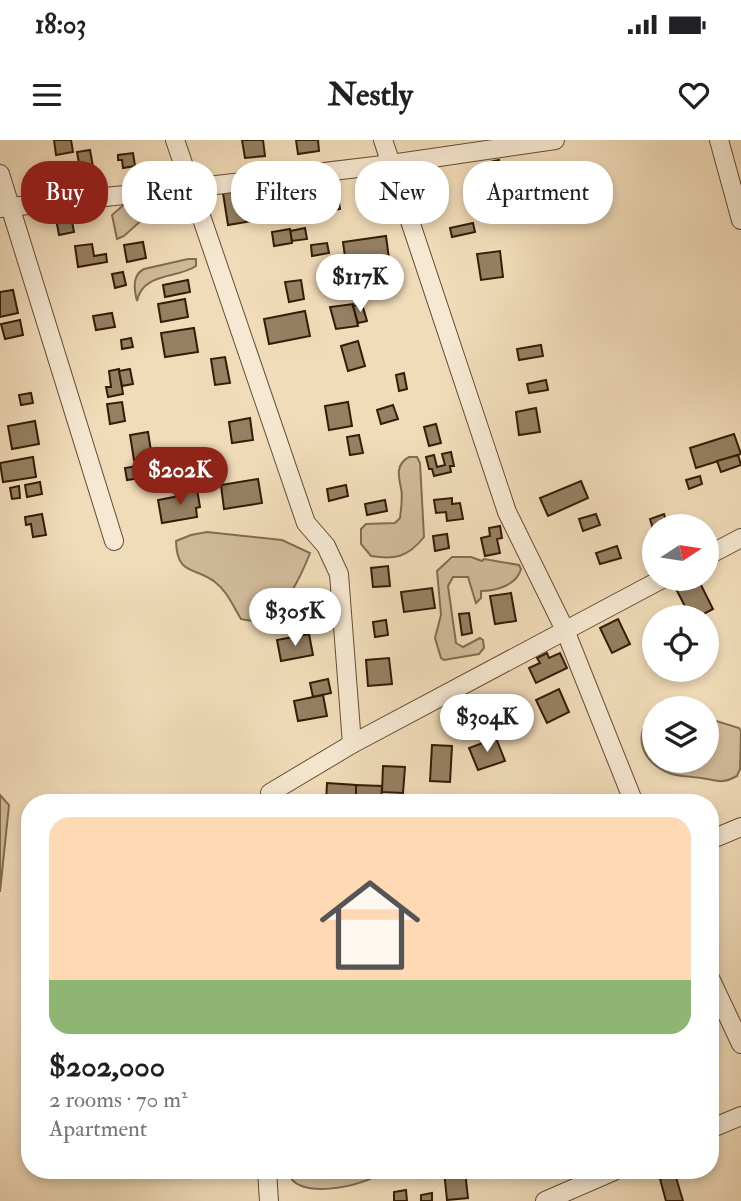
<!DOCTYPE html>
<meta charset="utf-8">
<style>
body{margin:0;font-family:"IM FELL Double Pica",serif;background:#f6f6f6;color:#202124;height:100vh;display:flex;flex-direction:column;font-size:26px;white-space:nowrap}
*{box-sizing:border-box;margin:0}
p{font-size:23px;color:#757577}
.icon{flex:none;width:38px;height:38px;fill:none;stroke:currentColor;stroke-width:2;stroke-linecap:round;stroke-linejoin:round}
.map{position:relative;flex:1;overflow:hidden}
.sheet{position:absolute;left:21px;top:654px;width:698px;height:385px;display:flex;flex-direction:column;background:#fff;border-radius:28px;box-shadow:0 4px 10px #0003}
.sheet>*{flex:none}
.top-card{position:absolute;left:21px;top:21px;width:700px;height:63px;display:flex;gap:14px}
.needle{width:46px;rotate:78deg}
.buttons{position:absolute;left:642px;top:374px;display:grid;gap:14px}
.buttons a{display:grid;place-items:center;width:77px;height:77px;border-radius:50%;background:#fff;box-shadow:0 4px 10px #0003;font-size:35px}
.price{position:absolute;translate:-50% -60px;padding:0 16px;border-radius:24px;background:#fff;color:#222;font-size:23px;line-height:46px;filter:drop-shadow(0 2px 4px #0008)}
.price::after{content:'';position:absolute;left:50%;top:42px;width:21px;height:16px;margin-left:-10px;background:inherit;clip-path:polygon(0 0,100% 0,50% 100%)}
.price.on{background:#8f2418;color:#fff}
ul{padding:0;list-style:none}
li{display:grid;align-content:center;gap:14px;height:371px;padding:0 28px}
li span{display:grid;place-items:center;height:217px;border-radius:21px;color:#555}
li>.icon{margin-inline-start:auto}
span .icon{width:126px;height:126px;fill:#fffc;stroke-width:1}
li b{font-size:30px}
.tag{padding:0 24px;border-radius:28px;background:#fff;box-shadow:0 4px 10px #0003;font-size:24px;line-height:63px}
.tag.on{background:#8f2418;color:#fff}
.status{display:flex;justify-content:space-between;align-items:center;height:49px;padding:0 35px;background:#fff;direction:ltr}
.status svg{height:19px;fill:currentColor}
header{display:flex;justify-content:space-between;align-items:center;height:91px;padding:0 28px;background:#fff;font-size:32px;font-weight:800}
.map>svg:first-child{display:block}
.green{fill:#d1bb9b;stroke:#826c50;stroke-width:2}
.building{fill:#968063;stroke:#341c06;stroke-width:2}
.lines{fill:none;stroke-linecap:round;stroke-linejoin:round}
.street-casing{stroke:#634c33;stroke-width:20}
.street{stroke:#f6e8d2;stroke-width:18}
</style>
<div class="status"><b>18:03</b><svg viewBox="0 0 49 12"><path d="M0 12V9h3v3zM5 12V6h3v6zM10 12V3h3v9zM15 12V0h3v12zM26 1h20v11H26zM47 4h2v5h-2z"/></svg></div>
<header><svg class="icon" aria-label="menu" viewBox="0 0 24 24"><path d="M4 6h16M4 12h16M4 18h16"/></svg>Nestly<svg class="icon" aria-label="heart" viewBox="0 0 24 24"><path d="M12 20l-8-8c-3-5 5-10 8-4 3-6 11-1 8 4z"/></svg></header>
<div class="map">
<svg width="741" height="1061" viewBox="0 0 741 1061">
<rect width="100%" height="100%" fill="#f1dcb9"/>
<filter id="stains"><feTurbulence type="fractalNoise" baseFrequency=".00286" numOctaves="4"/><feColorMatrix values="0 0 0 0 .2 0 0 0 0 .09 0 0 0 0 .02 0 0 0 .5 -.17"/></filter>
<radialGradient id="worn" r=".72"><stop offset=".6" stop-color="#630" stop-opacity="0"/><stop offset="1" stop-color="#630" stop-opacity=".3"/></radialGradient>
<g class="green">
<polygon points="136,54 164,60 124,96 117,99 112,75"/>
<path d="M 188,119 L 196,119 L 196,126 C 177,139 143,132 137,161 C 134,149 132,135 144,129 Z"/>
<path d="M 409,317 L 417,317 L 420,323 L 424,397 C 408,417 395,420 371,416 L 361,404 L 361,389 L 366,384 L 395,383 L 400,378 C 401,369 403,357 401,348 C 398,335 396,324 409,317 Z"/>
<path d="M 207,392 L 282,400 L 310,413 C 301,436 285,473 258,480 C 253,482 247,480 241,479 C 233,466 227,451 215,442 C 194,426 177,436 176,401 L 191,395 Z"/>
<path d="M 452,417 L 471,417 L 482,421 L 484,419 L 519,425 L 521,429 C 517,445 496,451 481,451 L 481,458 L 476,463 L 468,437 L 453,437 L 448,446 L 456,503 L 463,507 L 480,498 L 483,500 L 484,508 L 479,514 L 444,520 L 441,518 L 435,498 L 441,475 L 437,431 Z"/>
<path d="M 654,574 L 654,621 L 707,621 L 707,578 L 739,588 L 741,591 L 740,629 L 737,636 C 720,645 717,640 701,638 C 689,636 680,637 669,633 C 642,623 631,594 654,574 Z"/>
<polygon points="0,655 9,665 0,752"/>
<path d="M 289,1031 L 383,1031 C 365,1048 290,1061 289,1031 Z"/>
</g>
<g class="building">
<polygon points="54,0 71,0 73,12 56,15"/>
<polygon points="242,0 263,0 265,16 245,18"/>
<polygon points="296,0 318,0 319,11 298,14"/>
<polygon points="90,10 93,27 80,29 77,12"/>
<polygon points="133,13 135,26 123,28 122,20 118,20 118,15"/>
<polygon points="499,20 505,45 492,48 485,23"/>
<polygon points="303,41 307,58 295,61 292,44"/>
<polygon points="336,43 340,69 323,72 319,46"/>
<polygon points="247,49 252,81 228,85 223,53"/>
<polygon points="499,50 502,69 484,72 481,53"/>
<polygon points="71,76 74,92 59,95 56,79"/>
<polygon points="473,83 475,92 452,97 450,88"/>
<polygon points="305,88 307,99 292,101 290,91"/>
<polygon points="290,89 292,103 274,106 272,92"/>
<polygon points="386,96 389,119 346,124 343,102"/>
<polygon points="143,102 146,118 127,122 124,105"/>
<polygon points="327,103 329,113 312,116 311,105"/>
<polygon points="92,104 94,116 106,114 107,122 78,127 75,106"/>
<polygon points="500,111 503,137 481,140 477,114"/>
<polygon points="384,129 388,153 371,155 368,132"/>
<polygon points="123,132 126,145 115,148 112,134"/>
<polygon points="188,140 190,152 165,157 163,145"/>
<polygon points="301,140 304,159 289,162 285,142"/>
<polygon points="13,150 18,173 0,177 0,152"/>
<polygon points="185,159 188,177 161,182 158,164"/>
<polygon points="353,164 358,186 336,189 330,167"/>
<polygon points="362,164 367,181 358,183 353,166"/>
<polygon points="305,171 310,196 269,204 264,179"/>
<polygon points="112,173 115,187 96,190 93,176"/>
<polygon points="20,180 23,195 5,199 1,184"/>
<polygon points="194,188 198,212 165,217 161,193"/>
<polygon points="131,198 133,207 122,209 121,200"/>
<polygon points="358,201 365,226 348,231 341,206"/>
<polygon points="541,205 543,216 519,220 517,209"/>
<polygon points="225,217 230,243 215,245 211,219"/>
<polygon points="119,229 123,254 108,257 106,247 111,247 109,231"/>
<polygon points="130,229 133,244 122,246 119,231"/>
<polygon points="404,233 407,249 399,251 396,235"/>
<polygon points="546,240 548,250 529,253 527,244"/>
<polygon points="31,253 33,263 21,265 19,255"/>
<polygon points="122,262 125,281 110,284 107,264"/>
<polygon points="348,262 352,286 329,290 325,266"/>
<polygon points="393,265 398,279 381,284 377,270"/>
<polygon points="536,268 540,292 519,295 516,272"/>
<polygon points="250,278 253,300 232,303 229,282"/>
<polygon points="35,281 39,304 12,309 8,286"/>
<polygon points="436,284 441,303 429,306 424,287"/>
<polygon points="148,292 152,317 134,320 130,295"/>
<polygon points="734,294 741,314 696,328 690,308"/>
<polygon points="359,295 363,313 350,315 347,297"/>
<polygon points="451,312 454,326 450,326 451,332 434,336 432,329 429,329 426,317 434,315 437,327 445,325 442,314"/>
<polygon points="218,314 221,335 198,338 194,318"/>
<polygon points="738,315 741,325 721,332 717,321"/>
<polygon points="33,317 36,337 3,342 0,323"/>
<polygon points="138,326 140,338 127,340 125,328"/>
<polygon points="700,336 702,344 689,349 686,340"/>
<polygon points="258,339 262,363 224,369 221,345"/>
<polygon points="581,341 588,358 548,376 540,358"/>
<polygon points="40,342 42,354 27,357 25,345"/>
<polygon points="346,345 348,356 329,361 327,349"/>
<polygon points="19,346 20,358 12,359 10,348"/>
<polygon points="197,349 200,367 196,368 197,377 162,383 158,360 179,356 178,353"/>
<polygon points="452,358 452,364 460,363 463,379 447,381 446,372 436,373 434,360"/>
<polygon points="385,360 387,371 367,375 365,364"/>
<polygon points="42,374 46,395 33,397 31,384 26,385 25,377"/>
<polygon points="596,374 600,385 583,391 579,379"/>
<polygon points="664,374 668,387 654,387 654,392 650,379"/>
<polygon points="500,386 502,398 497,399 500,413 485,416 481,398 490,396 489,388"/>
<polygon points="447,394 449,408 435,411 433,396"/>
<polygon points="617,406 621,418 600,424 596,413"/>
<polygon points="388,426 390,446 373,447 371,428"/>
<polygon points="679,439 698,439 713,469 696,478 691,478 673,443"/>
<polygon points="432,448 435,468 404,472 401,452"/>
<polygon points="511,453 516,481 495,484 490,456"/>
<polygon points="324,462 327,481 300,486 296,468"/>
<polygon points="469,473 472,493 462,495 459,474"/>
<polygon points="618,479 630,504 612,513 600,488"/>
<polygon points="386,480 388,495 375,497 373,482"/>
<polygon points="309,494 313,515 281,521 277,500"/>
<polygon points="547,513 549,518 560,513 567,528 536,543 529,528 540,523 537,518"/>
<polygon points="389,518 392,544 368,546 366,520"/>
<polygon points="328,539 331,553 313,557 310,543"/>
<polygon points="559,549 569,572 547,583 536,560"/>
<polygon points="323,555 327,576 298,581 294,561"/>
<polygon points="496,598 505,621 478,630 469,608"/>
<polygon points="432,605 452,606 450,642 430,641"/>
<polygon points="383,626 405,627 403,653 382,652"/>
<polygon points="327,643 356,645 356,663 326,663"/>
<polygon points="356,645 382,646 381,663 356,663"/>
<polygon points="444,1031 465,1031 468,1058 447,1060"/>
<polygon points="675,1034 683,1061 666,1061 660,1039"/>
<polygon points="406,1050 407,1061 394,1061 394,1052"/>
<polygon points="432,1053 432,1061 421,1061 421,1055"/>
</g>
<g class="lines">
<g class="street-casing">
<g id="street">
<polyline points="175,0 306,383 326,406 339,434 352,604"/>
<polyline points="383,0 507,372 565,490 634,663"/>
<polyline points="719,0 741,80"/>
<polyline points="0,34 114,401"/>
<polyline points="0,68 191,48 391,24 555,0"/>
<polyline points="707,416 741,398"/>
<polyline points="270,653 352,604 662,439"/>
<polyline points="710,700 741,687"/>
<polyline points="710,838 741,904"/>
<polyline points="710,989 741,976"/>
<polyline points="267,1031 269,1061"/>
<polyline points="545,1061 614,1031"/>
</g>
</g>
<use href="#street" class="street"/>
</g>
<rect width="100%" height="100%" filter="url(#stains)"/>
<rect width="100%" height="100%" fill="url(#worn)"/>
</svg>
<div class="buttons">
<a><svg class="needle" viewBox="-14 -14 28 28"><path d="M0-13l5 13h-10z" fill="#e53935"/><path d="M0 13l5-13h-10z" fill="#757577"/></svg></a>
<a><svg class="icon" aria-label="locate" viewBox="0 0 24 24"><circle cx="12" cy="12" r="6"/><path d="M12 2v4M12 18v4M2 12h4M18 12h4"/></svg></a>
<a><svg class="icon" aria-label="layers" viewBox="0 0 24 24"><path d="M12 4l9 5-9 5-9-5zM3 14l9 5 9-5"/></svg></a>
</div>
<b class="price" style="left:360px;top:174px">$117K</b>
<b class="price on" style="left:180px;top:367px">$202K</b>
<b class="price" style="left:295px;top:508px">$305K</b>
<b class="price" style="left:487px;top:614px">$304K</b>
<div class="top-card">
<a class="tag on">Buy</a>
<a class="tag">Rent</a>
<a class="tag">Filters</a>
<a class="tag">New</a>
<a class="tag">Apartment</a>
</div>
<section class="sheet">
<ul>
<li><span style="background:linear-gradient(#ffd9b3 75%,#8fb573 0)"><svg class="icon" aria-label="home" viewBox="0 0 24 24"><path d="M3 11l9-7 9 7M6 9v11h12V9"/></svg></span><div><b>$202,000</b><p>2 rooms · 70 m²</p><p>Apartment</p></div></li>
</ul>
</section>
</div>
